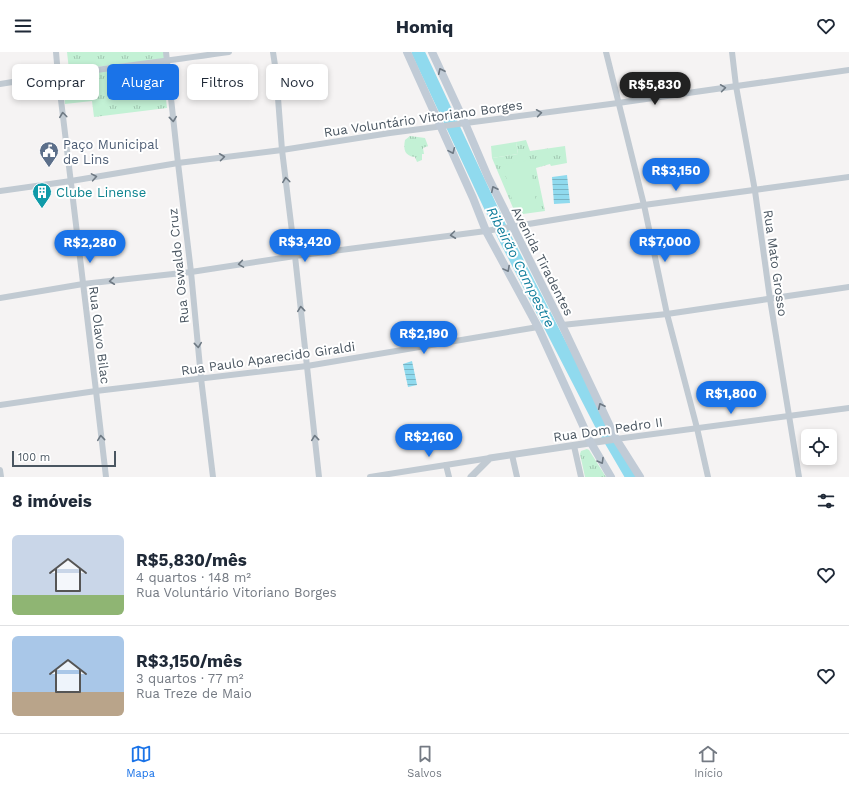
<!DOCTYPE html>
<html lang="pt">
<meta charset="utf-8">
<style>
body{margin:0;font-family:"Work Sans",sans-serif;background:#f6f6f7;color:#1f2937;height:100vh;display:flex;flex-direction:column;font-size:15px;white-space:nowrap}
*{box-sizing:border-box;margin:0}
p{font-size:13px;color:#747a83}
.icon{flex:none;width:22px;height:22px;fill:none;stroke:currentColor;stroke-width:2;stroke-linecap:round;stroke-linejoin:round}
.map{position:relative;height:425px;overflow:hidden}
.panel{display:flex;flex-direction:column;background:#fff;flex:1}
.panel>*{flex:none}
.banner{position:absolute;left:12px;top:12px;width:400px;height:36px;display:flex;gap:8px}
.controls{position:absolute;left:801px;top:377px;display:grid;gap:8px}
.controls a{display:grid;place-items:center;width:36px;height:36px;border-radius:6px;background:#fff;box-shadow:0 2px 6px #0003;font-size:20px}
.scale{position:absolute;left:12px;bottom:10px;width:104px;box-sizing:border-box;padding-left:4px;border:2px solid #4a5661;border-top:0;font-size:11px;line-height:14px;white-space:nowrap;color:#4a5661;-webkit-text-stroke:3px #fff;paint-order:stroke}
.price{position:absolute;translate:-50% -34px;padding:0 9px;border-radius:14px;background:#1a73e8;color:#fff;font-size:13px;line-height:26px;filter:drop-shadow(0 1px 2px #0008)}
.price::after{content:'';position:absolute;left:50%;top:24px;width:12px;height:9px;margin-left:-6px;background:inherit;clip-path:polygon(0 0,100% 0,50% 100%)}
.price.current{background:#222;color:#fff}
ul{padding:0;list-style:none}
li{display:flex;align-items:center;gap:12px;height:100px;padding:0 12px}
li+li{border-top:1px solid #e0e1e3}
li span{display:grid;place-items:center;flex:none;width:112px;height:80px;border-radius:6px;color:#555}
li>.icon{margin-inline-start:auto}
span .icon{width:48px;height:48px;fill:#fffc;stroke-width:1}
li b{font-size:17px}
h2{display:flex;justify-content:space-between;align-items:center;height:48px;padding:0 12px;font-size:17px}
.tag{padding:0 14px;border-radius:6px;background:#fff;box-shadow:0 2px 6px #0003;font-size:14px;line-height:36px}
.tag.current{background:#1a73e8;color:#fff}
header{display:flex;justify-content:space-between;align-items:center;height:52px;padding:0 12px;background:#fff;font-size:18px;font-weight:700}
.tab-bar{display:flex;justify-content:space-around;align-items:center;height:56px;border-top:1px solid #e0e1e3;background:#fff;font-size:11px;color:#747a83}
.tab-bar a{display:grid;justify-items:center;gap:2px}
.tab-bar .current{color:#1a73e8}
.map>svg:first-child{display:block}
.grass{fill:url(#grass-tufts)}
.pitch{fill:#c3f1d5}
.water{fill:url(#water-rules)}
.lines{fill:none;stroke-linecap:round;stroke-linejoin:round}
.river{stroke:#90daee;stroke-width:13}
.minor{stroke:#c1cad2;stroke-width:6}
.tertiary{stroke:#c1cad2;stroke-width:7}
.secondary{stroke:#c1cbd6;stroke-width:8}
.oneway{stroke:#6e7984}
.oneway2{stroke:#6e7983}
.labels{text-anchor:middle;stroke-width:4;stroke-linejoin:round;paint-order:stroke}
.street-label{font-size:13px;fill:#4a5661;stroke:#fff}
.service-label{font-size:13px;fill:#4e5e75;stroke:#fff;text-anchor:start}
.culture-label{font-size:13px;fill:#0d838f;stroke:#fff;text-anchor:start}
.water-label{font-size:14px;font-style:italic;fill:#0c7c9b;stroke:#fff}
</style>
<header><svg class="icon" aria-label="menu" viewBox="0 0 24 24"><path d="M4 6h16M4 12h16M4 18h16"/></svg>Homiq<svg class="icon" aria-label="heart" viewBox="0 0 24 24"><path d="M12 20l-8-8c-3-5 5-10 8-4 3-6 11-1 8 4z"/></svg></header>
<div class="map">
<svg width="849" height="425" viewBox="0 0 849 425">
<defs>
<pattern id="grass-tufts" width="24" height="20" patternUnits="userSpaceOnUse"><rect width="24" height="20" fill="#c3f1d5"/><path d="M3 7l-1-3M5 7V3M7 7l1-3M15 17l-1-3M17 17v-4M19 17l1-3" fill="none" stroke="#a0c6b0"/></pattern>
<pattern id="water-rules" width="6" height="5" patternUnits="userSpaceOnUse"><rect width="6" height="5" fill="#90daee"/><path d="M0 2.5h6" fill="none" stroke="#78b4c4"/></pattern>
</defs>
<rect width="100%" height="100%" fill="#f5f3f3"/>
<g class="grass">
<polygon points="67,0 164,0 164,7 69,18"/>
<polygon points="162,13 167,56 94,65 92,49 65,52 62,23"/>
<path d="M 410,84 L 425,86 L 428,94 L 423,96 L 424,102 L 422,102 L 422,108 L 417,110 L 415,105 C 405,104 403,98 405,88 Z"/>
<polygon points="526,88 530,99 565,94 567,111 551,114 550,112 536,116 545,159 516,163 492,106 518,102 516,90"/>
<polygon points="587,397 589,398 606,425 585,425 580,402 581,399"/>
</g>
<g class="pitch">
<polygon points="516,90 518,102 492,106 491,94"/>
<polygon points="530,108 537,157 515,160 503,113"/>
</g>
<g class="water">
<polygon points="567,123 570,151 554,152 552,125"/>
<polygon points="412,309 417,333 408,335 403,312"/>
</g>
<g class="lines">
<polyline class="river" points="418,0 505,186 601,372 632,425"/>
<g class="minor">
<polyline points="56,0 58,23 96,339 106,425"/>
<polyline points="166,0 178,111 191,220 201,326 213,425"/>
<polyline points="273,0 276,20 282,98 295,204 319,425"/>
<polyline points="606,0 644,153 667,262 697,376 708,425"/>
<polyline points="732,0 736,34 755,139 770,247 799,425"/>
<path d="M 0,32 C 76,20 152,11 229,0"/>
<polyline points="0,139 71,129 178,111 282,98 390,81 618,51 849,18"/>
<polyline points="0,246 83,232 191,220 295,204 486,179 644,153 849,125"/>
<polyline points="562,273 667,262 849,235"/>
<polyline points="0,353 96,339 307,314 538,275"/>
<polyline points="616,387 849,356"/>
<polyline points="574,394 581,425"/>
<polyline points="512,403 517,425"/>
<polyline points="446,413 449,425"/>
<polyline points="0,418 1,425"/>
<polyline points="370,425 490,406"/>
</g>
<polyline class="tertiary" points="471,425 490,406 616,387"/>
<g class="secondary">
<polyline points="407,0 473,146 486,179 538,275 591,391 611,425"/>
<polyline points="432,0 465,71 488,125 562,273 616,387 640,425"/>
</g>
</g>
<defs><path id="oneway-chevron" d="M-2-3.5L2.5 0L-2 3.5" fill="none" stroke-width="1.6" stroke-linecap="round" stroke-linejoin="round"/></defs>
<g class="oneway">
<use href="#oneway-chevron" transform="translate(441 19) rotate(-115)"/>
<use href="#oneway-chevron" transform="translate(452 99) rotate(66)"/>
<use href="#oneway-chevron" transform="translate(494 137) rotate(-116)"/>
<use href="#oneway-chevron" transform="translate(507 217) rotate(62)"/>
<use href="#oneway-chevron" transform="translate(601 354) rotate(-115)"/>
<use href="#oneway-chevron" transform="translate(601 409) rotate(60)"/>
</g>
<g class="oneway2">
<use href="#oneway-chevron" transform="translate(723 36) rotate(-8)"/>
<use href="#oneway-chevron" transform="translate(539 61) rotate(-8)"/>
<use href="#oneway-chevron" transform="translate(63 63) rotate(-97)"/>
<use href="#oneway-chevron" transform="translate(173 67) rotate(84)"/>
<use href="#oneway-chevron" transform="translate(222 105) rotate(-7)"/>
<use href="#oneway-chevron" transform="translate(94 125) rotate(-10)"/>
<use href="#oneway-chevron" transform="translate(286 128) rotate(-97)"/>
<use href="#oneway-chevron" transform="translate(453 183) rotate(173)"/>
<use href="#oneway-chevron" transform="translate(241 212) rotate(171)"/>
<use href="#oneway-chevron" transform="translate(112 229) rotate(174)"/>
<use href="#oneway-chevron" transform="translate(301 257) rotate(-96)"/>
<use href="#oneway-chevron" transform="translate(198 293) rotate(84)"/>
<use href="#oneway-chevron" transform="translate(101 386) rotate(-96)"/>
<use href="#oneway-chevron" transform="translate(315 386) rotate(-96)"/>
</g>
<defs>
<g id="civic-pin" transform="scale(1)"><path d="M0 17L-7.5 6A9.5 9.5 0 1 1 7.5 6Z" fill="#5c6f8a" stroke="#fff"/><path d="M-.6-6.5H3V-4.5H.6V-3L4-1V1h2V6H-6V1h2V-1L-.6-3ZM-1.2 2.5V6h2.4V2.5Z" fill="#fff"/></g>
<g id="building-pin" transform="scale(1)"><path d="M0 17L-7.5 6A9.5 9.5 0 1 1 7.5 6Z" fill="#0f9aa8" stroke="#fff"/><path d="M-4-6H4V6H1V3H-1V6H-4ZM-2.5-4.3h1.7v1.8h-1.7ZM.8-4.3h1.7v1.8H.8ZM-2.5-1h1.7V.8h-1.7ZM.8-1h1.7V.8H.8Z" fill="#fff"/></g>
</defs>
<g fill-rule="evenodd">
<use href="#civic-pin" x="49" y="99"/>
<use href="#building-pin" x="42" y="140"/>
</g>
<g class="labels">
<g class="street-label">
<text transform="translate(423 66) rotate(-8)" y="5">Rua Voluntário Vitoriano Borges</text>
<text transform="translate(543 209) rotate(63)" y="5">Avenida Tiradentes</text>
<text transform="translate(776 211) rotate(82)" y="5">Rua Mato Grosso</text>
<text transform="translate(178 214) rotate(-96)" y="5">Rua Oswaldo Cruz</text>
<text transform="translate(100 283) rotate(83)" y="5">Rua Olavo Bilac</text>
<text transform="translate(268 306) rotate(-8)" y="5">Rua Paulo Aparecido Giraldi</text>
<text transform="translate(608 377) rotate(-8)" y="5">Rua Dom Pedro II</text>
</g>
<g class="service-label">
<text x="63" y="97">Paço Municipal<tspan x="63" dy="15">de Lins</tspan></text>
</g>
<g class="culture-label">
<text x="56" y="145">Clube Linense</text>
</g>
<g class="water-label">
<text transform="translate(521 215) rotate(63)" y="5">Ribeirão Campestre</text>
</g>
</g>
</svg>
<div class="controls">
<a><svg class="icon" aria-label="locate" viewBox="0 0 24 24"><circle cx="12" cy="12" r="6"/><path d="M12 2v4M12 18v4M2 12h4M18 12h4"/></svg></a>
</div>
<div class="scale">100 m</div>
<b class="price current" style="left:655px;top:54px">R$5,830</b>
<b class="price" style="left:676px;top:140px">R$3,150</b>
<b class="price" style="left:305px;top:211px">R$3,420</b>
<b class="price" style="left:665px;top:211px">R$7,000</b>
<b class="price" style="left:90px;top:212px">R$2,280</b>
<b class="price" style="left:424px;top:303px">R$2,190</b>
<b class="price" style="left:731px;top:363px">R$1,800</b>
<b class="price" style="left:429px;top:406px">R$2,160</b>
<div class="banner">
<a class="tag">Comprar</a>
<a class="tag current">Alugar</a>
<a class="tag">Filtros</a>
<a class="tag">Novo</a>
</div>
</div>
<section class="panel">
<h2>8 imóveis<svg class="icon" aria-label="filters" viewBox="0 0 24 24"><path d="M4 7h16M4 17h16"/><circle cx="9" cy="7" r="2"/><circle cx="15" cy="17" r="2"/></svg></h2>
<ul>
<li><span style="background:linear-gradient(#c9d6e8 75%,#8fb573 0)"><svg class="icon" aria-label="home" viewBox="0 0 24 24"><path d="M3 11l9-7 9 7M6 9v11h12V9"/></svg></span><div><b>R$5,830/mês</b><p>4 quartos · 148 m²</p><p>Rua Voluntário Vitoriano Borges</p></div><svg class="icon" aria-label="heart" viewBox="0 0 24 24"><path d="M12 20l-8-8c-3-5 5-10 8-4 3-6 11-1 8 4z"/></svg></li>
<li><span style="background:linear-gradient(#a9c7e8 70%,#b9a48a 0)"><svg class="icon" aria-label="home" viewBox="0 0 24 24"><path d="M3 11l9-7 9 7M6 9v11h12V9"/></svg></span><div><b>R$3,150/mês</b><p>3 quartos · 77 m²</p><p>Rua Treze de Maio</p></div><svg class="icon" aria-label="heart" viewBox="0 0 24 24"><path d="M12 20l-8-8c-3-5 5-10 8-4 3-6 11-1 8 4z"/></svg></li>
</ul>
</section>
<nav class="tab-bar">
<a class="current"><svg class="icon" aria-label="map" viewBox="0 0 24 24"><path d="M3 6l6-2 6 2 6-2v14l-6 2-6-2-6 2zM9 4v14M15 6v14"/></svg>Mapa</a>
<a><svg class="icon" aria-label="saved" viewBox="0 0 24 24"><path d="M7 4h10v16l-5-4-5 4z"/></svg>Salvos</a>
<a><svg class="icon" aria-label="home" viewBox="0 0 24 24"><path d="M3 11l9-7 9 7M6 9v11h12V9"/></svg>Início</a>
</nav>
